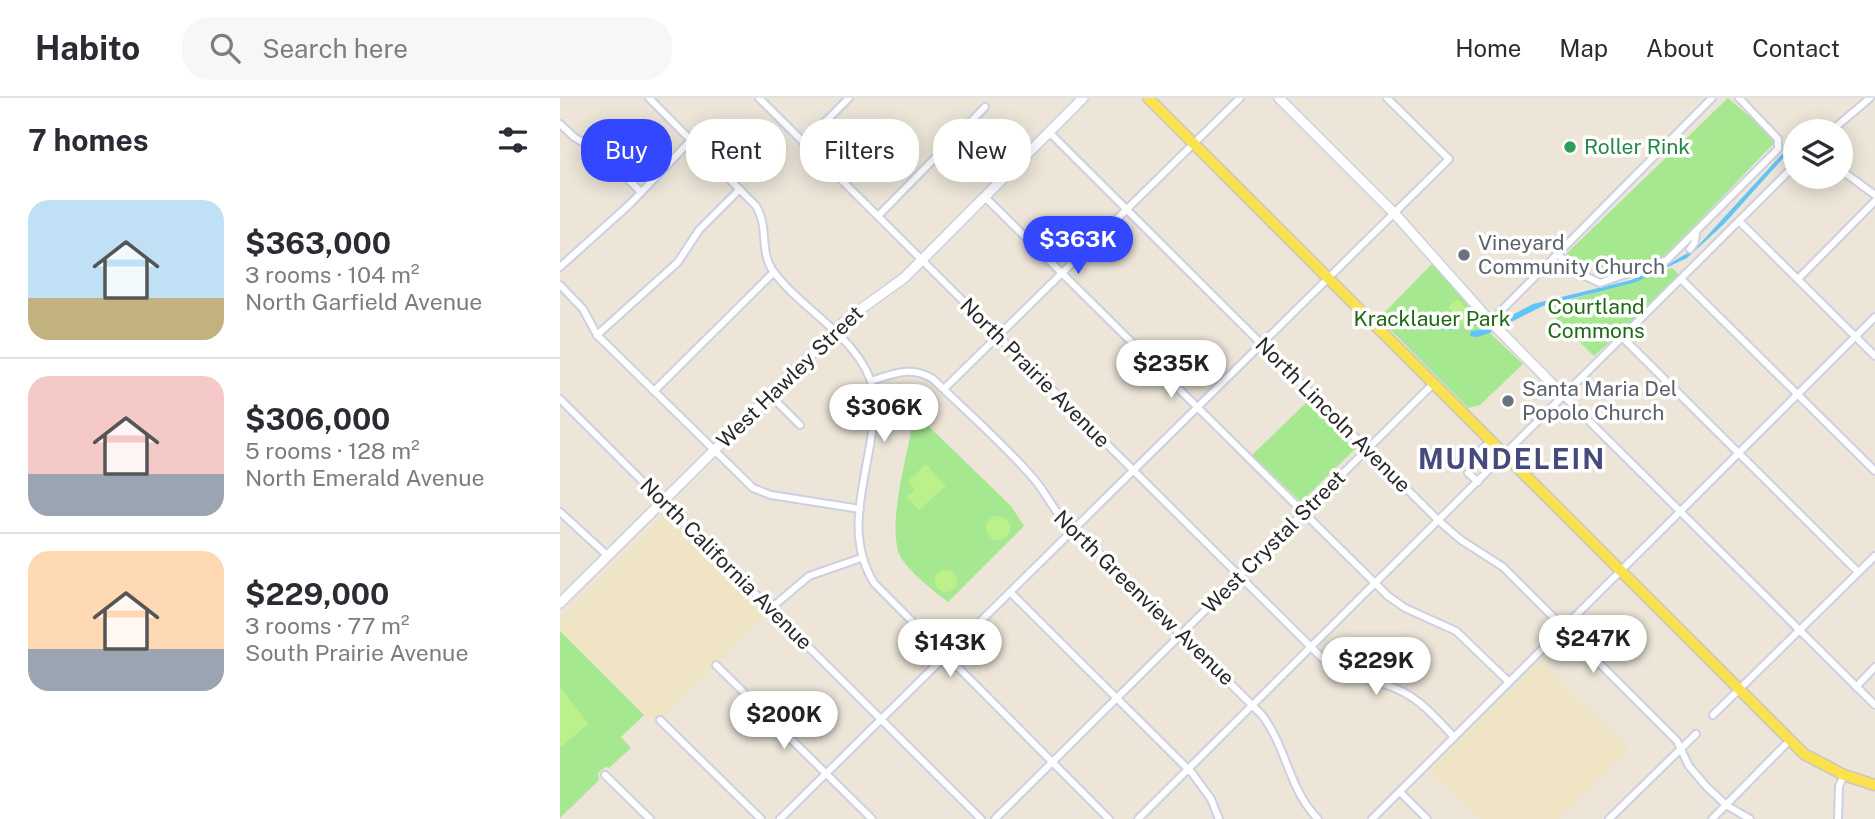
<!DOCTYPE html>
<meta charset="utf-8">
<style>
body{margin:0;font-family:"Public Sans",sans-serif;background:#f7f7f7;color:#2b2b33;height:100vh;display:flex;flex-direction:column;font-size:26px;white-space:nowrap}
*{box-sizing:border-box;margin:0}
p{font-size:23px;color:#7c7c81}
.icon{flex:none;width:38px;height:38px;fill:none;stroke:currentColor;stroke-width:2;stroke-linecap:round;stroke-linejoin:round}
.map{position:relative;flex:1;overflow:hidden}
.sheet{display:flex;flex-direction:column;background:#fff;width:560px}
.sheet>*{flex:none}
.guide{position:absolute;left:21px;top:21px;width:665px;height:63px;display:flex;gap:14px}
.controls{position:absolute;left:1223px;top:21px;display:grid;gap:14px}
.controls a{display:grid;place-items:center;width:70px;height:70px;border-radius:50%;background:#fff;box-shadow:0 4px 18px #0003;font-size:35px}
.price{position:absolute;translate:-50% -60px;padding:0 16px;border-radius:24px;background:#fff;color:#222;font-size:23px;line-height:46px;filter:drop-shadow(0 2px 4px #0008)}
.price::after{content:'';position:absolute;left:50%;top:42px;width:21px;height:16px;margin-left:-10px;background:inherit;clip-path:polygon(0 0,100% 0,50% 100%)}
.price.on{background:#3247ff;color:#fff}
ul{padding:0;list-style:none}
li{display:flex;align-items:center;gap:21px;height:175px;padding:0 28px}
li+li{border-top:2px solid #e1e1e2}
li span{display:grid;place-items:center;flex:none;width:196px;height:140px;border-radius:21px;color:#555}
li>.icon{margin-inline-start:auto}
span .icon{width:84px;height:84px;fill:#fffc;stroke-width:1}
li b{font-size:30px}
h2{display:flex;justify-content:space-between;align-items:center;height:84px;padding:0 28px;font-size:30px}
.chip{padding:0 24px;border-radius:28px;background:#fff;box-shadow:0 4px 18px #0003;font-size:24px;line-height:63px}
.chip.on{background:#3247ff;color:#fff}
header{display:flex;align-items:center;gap:42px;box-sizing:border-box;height:98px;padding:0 35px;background:#fff;border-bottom:2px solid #e1e1e2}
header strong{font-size:33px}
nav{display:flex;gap:38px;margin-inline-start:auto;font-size:24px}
.search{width:490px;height:63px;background:#f7f7f7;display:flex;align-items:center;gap:18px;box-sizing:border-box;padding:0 24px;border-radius:28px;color:#7c7c81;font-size:26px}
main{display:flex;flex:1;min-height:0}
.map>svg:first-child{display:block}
.education{fill:#efe5c5}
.green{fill:#a6e88f}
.pitch{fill:#bcf08a}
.water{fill:#61c3f8}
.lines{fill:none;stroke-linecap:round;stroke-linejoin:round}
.stream{stroke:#61c3f8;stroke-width:2}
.street-casing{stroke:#cdcfe3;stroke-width:10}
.secondary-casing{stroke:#cdcfe3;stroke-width:12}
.primary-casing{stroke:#c7c7c7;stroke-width:13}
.street{stroke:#fff;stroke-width:6}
.secondary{stroke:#fff;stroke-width:9}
.primary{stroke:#fbe14d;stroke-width:10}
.leisure-dot{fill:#2e9e5b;stroke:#fff;stroke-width:2.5}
.worship-dot{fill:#6b7280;stroke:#fff;stroke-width:2.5}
.labels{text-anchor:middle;stroke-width:7;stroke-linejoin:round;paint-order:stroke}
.leisure-label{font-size:21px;fill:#27864d;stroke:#fff;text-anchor:start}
.worship-label{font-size:21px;fill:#5b616d;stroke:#fff;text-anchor:start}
.park-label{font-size:21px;fill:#1e6914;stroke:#fff}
.street-label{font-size:21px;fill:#282828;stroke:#fff}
.district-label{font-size:28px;font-weight:bold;letter-spacing:2px;fill:#454a7b;stroke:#fff}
</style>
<header>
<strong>Habito</strong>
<div class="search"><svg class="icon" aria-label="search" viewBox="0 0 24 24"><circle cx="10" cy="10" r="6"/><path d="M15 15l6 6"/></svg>Search here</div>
<nav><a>Home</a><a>Map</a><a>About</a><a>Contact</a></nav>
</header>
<main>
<section class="sheet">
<h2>7 homes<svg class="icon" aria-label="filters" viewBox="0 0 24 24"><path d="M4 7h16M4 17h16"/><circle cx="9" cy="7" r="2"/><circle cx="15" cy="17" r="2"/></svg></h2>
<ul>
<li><span style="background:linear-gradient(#bfe0f5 70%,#c2b280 0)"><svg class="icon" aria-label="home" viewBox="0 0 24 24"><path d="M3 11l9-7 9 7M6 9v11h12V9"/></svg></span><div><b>$363,000</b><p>3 rooms · 104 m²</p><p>North Garfield Avenue</p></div></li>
<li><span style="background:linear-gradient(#f6c9c9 70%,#9aa5b1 0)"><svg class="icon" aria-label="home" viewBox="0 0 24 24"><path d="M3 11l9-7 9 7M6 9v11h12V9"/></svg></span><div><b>$306,000</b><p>5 rooms · 128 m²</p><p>North Emerald Avenue</p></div></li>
<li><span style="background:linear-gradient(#ffd9b3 70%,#9aa5b1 0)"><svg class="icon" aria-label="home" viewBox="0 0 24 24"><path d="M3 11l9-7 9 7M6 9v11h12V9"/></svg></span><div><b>$229,000</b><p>3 rooms · 77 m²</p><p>South Prairie Avenue</p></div></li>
</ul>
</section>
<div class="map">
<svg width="1315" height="721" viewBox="0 0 1315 721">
<rect width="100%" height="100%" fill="#ece5d8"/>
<g class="education">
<polygon points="105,417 151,456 208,515 95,627 0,533 0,520"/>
<polygon points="980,563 1069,650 998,721 921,721 870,673"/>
</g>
<g class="green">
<polygon points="1168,0 1217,42 1106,157 1049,177 1006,156"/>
<polygon points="873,165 934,239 963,266 920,307 908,310 819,220"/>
<polygon points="1112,170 1122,179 1034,258 985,210"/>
<polygon points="749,302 796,350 741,404 692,357"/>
<path d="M 357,317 L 451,408 L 464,428 L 388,504 C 374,493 343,470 338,453 C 329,418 347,359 353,323 Z"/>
<polygon points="0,533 84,617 61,639 71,650 49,670 46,669 38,675 39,682 0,720"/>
</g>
<g class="pitch">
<polygon points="898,201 916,222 906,230 888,209"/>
<polygon points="366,366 386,388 359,412 347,399 355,392 348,383"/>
<circle cx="438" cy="430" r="12"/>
<circle cx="386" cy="483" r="11"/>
<polygon points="0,589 29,626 0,649"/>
</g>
<polygon class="water" points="1235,42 1235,47 1164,126 1127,160 1076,184 983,208 927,236 917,239 910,238 911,233 926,231 973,206 1071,182 1104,169 1136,150"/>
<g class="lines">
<polyline class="stream" points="852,229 895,231"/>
<g class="street-casing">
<g id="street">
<path d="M 89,0 L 196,108 C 209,128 199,153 213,173 C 243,214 303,241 314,294 C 317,309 313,326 311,341 C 303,392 286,439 314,485 L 549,721"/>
<path d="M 199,0 L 761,559 C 790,581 811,578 841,593 C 862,603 878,622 894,639"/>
<polyline points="0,26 14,39 42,56 81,94"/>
<polyline points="1271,33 1310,0"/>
<polyline points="489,34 879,423 901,442 943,469 1117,643 1129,668 1146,688 1166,707 1190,721"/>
<polyline points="244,45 289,0"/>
<polyline points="1281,72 1315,97"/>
<polyline points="425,99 828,498 845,510 896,533 949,584"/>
<polyline points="318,118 425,9"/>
<polyline points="1179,123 1315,258"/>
<polyline points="1130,151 1135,144 1136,135"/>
<polyline points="997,156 1025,178 1040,185 1107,162 1218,51 1218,41 1179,0"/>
<polyline points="0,169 70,106 131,42"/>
<polyline points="1121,181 1315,373"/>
<polyline points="1238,181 1315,103"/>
<polyline points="0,187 23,211 37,237 193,390 211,397 300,411"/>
<polyline points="930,224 1152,0"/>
<polyline points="37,237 118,164 139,132 180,91"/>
<polyline points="1062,239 1298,474"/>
<path d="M 311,283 C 333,276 352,267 373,281 C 407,314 444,346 474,381 C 491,401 496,421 519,435 L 702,617 C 727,650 729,692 758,721"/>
<polyline points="384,291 680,0"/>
<polyline points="94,293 214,174"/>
<polyline points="210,297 240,327"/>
<polyline points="1004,298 1315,607"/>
<polyline points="0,301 421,721"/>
<polyline points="920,353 931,343"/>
<polyline points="908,375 918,384"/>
<polyline points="0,414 48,458"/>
<polyline points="451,495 632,675 651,701 659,721"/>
<polyline points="210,511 249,478 301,460"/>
<polyline points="156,567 312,721"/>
<polyline points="1296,589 1315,569"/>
<polyline points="1153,617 1315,458"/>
<polyline points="100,622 201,721"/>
<polyline points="45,677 90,721"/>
<polyline points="840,694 867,721"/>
<polyline points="220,721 889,61 827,0"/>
<polyline points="435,721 873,286"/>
<polyline points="578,721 1236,66"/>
<polyline points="812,721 1315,219"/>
<polyline points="1049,721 1136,636"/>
<polyline points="1152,721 1230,642"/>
<polyline points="1278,721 1279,688 1284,677"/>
</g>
</g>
<g class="secondary-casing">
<g id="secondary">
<polyline points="719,0 835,116 931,224 1004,298"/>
<polyline points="0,505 287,221 344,180 523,0"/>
</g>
</g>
<g class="primary-casing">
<polyline id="primary" points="588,0 1244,656 1284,677 1315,687"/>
</g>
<use href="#street" class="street"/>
<use href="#secondary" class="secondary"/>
<use href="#primary" class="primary"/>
</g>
<circle class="leisure-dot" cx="1010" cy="49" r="7"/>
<g class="worship-dot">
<circle cx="904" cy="157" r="7"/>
<circle cx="948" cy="303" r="7"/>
</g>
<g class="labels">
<g class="leisure-label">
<text x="1024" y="56">Roller Rink</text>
</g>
<g class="worship-label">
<text x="918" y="152">Vineyard<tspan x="918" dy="24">Community Church</tspan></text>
<text x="962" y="298">Santa Maria Del<tspan x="962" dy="24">Popolo Church</tspan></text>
</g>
<g class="park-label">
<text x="1036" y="216">Courtland<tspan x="1036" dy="24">Commons</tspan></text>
<text x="872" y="228">Kracklauer Park</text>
</g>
<g class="street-label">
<text transform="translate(475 275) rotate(45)" y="7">North Prairie Avenue</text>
<text transform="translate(230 279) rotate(-44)" y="7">West Hawley Street</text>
<text transform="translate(773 317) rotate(45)" y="7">North Lincoln Avenue</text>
<text transform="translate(714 444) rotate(-45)" y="7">West Crystal Street</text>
<text transform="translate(166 466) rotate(45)" y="7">North California Avenue</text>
<text transform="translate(584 500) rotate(44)" y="7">North Greenview Avenue</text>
</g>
<g class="district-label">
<text x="952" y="371">MUNDELEIN</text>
</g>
</g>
</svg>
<div class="controls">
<a><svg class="icon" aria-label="layers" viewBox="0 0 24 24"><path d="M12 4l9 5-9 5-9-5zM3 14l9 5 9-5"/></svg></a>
</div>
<b class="price on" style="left:518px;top:178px">$363K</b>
<b class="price" style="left:611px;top:302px">$235K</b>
<b class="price" style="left:324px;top:346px">$306K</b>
<b class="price" style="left:1033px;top:577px">$247K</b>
<b class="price" style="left:390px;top:581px">$143K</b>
<b class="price" style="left:816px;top:599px">$229K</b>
<b class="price" style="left:224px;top:653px">$200K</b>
<div class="guide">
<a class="chip on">Buy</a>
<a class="chip">Rent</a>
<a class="chip">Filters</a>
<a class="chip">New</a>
</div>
</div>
</main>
